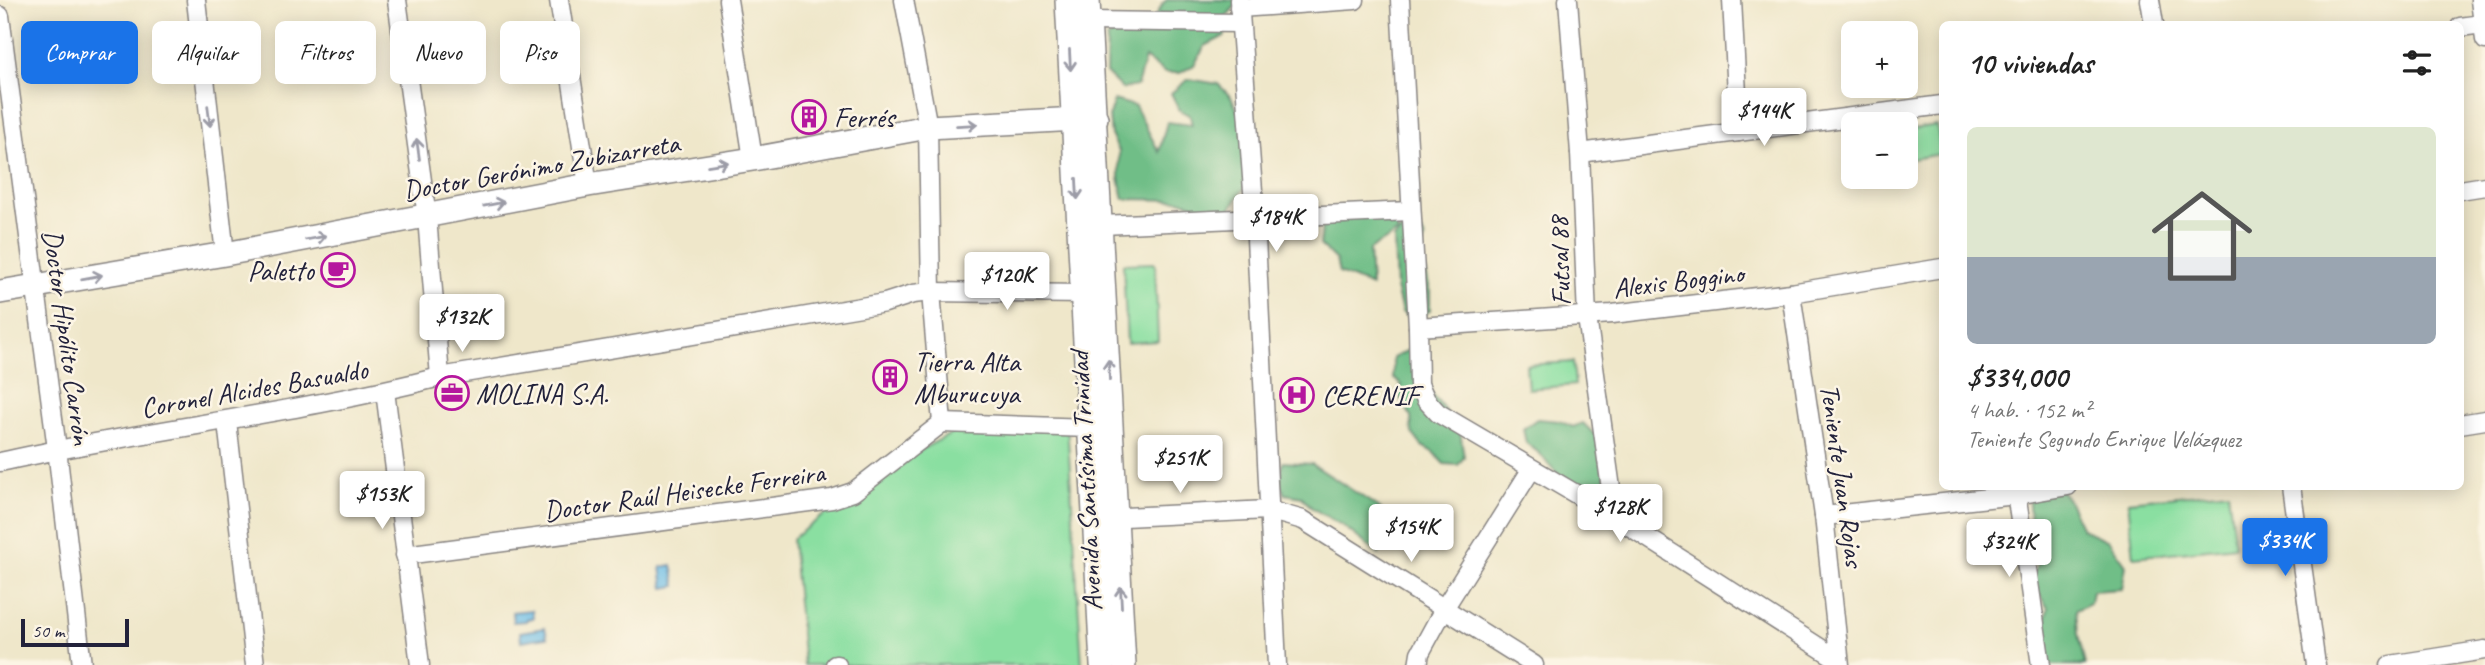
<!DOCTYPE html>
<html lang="es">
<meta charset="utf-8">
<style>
body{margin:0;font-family:Caveat,sans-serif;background:#f6f6f6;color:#222;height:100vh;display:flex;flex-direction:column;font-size:26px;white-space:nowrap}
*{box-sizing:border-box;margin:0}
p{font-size:23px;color:#767676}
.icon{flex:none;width:38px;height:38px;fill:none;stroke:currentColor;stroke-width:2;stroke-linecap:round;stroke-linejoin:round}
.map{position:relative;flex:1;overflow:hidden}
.panel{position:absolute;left:1939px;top:21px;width:525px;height:469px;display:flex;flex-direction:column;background:#fff;border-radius:10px;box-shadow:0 4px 18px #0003}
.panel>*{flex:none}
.banner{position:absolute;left:21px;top:21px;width:665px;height:63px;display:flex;gap:14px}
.fabs{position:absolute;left:1841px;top:21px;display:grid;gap:14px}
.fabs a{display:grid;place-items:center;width:77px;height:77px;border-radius:10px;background:#fff;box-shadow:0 4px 18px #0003;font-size:35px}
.scale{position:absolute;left:21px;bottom:18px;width:108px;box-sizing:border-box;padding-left:7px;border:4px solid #22223b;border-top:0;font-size:19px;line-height:24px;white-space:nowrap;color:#22223b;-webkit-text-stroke:5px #fcf5e5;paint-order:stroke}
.price{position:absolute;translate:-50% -60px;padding:0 16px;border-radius:7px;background:#fff;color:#222;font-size:23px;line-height:46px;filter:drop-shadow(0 2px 4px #0008)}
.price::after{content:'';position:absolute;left:50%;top:42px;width:21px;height:16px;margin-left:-10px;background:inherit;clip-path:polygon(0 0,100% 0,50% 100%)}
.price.selected{background:#1a73e8;color:#fff}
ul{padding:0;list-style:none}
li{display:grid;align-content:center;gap:14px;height:371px;padding:0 28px}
li span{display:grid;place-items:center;height:217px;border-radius:10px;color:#555}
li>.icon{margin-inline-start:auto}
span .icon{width:126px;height:126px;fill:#fffc;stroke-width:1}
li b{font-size:30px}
h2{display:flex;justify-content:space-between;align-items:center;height:84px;padding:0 28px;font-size:30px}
.tag{padding:0 24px;border-radius:10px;background:#fff;box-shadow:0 4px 18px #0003;font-size:24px;line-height:63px}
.tag.selected{background:#1a73e8;color:#fff}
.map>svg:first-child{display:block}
.green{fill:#8adfa1;stroke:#56806e;stroke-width:2}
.forest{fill:#6fbe87;stroke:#487061;stroke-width:2}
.water{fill:#6cbde7;stroke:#477091;stroke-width:2}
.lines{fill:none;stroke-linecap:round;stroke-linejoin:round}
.minor-casing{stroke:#888482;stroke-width:21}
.major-casing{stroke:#888482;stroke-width:26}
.minor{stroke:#fff;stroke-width:18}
.major{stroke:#fff;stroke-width:23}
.oneway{stroke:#9c9ca7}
.labels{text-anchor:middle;stroke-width:5;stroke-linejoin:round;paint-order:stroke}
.poi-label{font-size:28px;fill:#22223b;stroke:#fcf5e5;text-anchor:start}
.street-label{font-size:28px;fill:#22223b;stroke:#fcf5e5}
</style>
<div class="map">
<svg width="2485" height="665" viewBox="0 0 2485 665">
<rect width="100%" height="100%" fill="#fcf5e5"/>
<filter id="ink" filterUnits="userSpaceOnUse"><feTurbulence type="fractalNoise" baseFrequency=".0143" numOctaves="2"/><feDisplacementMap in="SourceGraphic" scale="14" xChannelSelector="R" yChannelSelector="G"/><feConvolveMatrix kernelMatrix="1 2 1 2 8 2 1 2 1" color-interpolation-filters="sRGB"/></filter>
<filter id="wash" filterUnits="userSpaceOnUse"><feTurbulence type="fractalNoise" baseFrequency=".00686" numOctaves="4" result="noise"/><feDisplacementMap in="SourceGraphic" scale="28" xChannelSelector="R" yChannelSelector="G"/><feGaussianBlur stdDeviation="1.57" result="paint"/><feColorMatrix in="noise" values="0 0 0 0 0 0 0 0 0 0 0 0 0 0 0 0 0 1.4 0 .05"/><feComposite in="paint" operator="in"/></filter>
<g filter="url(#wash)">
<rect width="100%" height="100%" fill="#efe7ca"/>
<g class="green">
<polygon points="1937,125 1941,154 1906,160 1906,130"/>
<polygon points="1155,263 1158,341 1127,343 1123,264"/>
<polygon points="1573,362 1575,385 1528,389 1526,365"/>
<polygon points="1067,423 1082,665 804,665 792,539 891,465 968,425"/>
<polygon points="2228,491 2235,546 2134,557 2128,501"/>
</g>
<g class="forest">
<polygon points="1167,0 1239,0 1239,2 1223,20 1225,36 1205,46 1194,65 1180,73 1165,73 1145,58 1137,86 1122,89 1106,73 1107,39 1120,28 1131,31 1151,27 1163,3"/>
<polygon points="1189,79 1218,84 1231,97 1243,121 1247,176 1244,188 1230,210 1206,209 1180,200 1124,199 1119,178 1119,151 1111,135 1109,115 1114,100 1135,106 1159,152 1167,122 1192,125 1190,116 1179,109 1171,93"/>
<polygon points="1332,212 1387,212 1398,224 1397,233 1369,250 1371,286 1339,273 1336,260 1320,245 1322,228"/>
<polygon points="1405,226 1422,232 1425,239 1418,253 1419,262 1426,272 1430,291 1430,310 1419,319 1409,318 1402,312 1396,288 1394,239"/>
<polygon points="1408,350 1424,375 1429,390 1460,431 1464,457 1458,465 1444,464 1433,452 1422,446 1412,433 1411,417 1397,392 1402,385 1393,378 1393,358"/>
<polygon points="1537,419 1559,421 1573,427 1583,423 1597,437 1606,483 1597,491 1576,488 1557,473 1539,453 1526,443 1523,429"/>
<polygon points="1283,462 1312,464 1381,509 1384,544 1379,554 1343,526 1312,508 1302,497 1285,494 1280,482"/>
<polygon points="2058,487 2067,498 2082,529 2109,541 2126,565 2122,589 2092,591 2090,603 2076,610 2078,634 2085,665 2048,665 2043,629 2048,608 2031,582 2042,550 2030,523 2028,488"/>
</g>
<g class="water">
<polygon points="672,565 676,586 664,588 661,567"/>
<polygon points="532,610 533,618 527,619 526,621 513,622 512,612"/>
<polygon points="545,628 547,637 521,641 520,632"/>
</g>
</g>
<g filter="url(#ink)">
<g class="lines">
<g class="minor-casing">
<g id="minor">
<polyline points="196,0 225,254"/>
<polyline points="397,0 427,217 440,377"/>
<polyline points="559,0 588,185"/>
<polyline points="728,0 753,159"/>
<polyline points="1239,0 1255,218 1277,665"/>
<polyline points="1400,0 1418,327 1419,384 1426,400 1438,413 1615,517 1839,660"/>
<polyline points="1568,0 1580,153 1587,317 1615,517"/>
<polyline points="1732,0 1739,132"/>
<polyline points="2150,0 2154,24"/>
<polyline points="2480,0 2485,40"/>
<polyline points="1239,8 1355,0"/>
<polyline points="0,16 57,449 82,665"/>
<polyline points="1089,21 1240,23"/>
<polyline points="2460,27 2483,24"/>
<polyline points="1580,153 1942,105"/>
<polyline points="2460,190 2485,186"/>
<polyline points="1102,225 1410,211"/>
<polyline points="1791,293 1824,516 1840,665"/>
<polyline points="1418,327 1612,314 1791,293 1942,268"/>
<polyline points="385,391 420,665"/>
<polyline points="227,422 255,665"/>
<polyline points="942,423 1089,428"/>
<polyline points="2460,424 2485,420"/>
<path d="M 0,462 C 146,429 295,414 440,377 L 885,303 L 913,294 L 931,292 L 1083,294"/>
<polyline points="2015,486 2041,665"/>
<polyline points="2291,486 2316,665"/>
<polyline points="1824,516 2016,495 2068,486"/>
<polyline points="1104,518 1268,510 1303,520 1534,665"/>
<polyline points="405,555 832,499 853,492 942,423 931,292 928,127 904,0"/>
<polyline points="835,665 837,665"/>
<polyline points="1418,665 1420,653 1445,607 1531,470"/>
<polyline points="2390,665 2485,650"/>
</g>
</g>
<g class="major-casing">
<g id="major">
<polyline points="1067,0 1102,665"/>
<polyline points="1088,0 1124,665"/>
<polyline points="0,292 225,254 588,185 753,159 928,127 1096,118"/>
</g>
</g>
<use href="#minor" class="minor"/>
<use href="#major" class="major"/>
</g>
<defs><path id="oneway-shaft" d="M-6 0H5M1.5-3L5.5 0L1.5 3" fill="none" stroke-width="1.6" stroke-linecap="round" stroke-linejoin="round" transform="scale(1.75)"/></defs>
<g class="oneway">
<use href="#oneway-shaft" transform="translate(1070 60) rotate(87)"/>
<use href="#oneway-shaft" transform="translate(209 116) rotate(83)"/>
<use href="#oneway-shaft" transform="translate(967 125) rotate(-3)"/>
<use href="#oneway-shaft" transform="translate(418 149) rotate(-98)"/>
<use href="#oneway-shaft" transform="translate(718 164) rotate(-9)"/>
<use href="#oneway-shaft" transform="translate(1077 189) rotate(87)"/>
<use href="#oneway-shaft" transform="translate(494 204) rotate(-11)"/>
<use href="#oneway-shaft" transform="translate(316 238) rotate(-10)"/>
<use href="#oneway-shaft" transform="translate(92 277) rotate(-10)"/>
<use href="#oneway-shaft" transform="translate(1109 370) rotate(-93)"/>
<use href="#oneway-shaft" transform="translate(1121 597) rotate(-93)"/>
</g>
</g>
<defs>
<g id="building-ring" transform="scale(1.75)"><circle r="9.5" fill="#fcf5e5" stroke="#b5179e" stroke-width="1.5"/><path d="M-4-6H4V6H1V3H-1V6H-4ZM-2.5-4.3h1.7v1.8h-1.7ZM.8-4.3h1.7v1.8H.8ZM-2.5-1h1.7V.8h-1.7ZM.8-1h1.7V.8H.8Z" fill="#b5179e"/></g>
<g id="cafe-ring" transform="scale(1.75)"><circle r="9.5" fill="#fcf5e5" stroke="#b5179e" stroke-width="1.5"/><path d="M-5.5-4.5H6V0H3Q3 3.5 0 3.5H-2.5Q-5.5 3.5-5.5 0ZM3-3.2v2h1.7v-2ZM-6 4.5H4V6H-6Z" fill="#b5179e"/></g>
<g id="office-ring" transform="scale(1.75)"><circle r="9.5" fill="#fcf5e5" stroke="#b5179e" stroke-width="1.5"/><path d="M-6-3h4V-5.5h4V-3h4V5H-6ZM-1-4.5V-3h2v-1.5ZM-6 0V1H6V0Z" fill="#b5179e"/></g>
<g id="hospital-ring" transform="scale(1.75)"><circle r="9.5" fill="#fcf5e5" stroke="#b5179e" stroke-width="1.5"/><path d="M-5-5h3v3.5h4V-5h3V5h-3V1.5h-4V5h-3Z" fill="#b5179e"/></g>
</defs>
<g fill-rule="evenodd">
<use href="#building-ring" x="809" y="117"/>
<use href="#cafe-ring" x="338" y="270"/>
<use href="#building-ring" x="890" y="377"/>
<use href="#office-ring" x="452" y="393"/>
<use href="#hospital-ring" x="1297" y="395"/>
</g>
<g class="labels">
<g class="poi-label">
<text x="834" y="127">Ferrés</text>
<text x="314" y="280" text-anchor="end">Paletto</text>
<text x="914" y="371">Tierra Alta<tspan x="914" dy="32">Mburucuya</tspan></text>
<text x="476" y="403">MOLINA S.A.</text>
<text x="1322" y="405">CERENIF</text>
</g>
<g class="street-label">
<text transform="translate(541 166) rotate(-10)" y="10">Doctor Gerónimo Zubizarreta</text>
<text transform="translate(1559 261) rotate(-92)" y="10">Futsal 88</text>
<text transform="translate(1678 280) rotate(-7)" y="10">Alexis Boggino</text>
<text transform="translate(68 337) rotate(82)" y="10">Doctor Hipólito Carrón</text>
<text transform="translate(254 388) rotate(-10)" y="10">Coronel Alcides Basualdo</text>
<text transform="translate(1843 475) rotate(82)" y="10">Teniente Juan Rojas</text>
<text transform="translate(1085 481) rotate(-93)" y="10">Avenida Santísima Trinidad</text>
<text transform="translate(684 491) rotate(-8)" y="10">Doctor Raúl Heisecke Ferreira</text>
</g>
</g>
</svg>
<div class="fabs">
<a>+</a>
<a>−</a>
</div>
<div class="scale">50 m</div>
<b class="price" style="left:1764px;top:148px">$144K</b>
<b class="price" style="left:1276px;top:254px">$184K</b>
<b class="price" style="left:1007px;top:312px">$120K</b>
<b class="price" style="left:462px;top:354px">$132K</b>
<b class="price" style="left:1180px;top:495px">$251K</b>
<b class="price" style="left:382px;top:531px">$153K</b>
<b class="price" style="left:1620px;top:544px">$128K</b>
<b class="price" style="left:1411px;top:564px">$154K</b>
<b class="price selected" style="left:2285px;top:578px">$334K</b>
<b class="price" style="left:2009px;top:579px">$324K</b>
<div class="banner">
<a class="tag selected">Comprar</a>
<a class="tag">Alquilar</a>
<a class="tag">Filtros</a>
<a class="tag">Nuevo</a>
<a class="tag">Piso</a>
</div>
<section class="panel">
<h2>10 viviendas<svg class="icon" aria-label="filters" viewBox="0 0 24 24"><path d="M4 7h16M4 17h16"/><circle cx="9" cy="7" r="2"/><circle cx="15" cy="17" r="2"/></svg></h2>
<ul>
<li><span style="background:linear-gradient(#dfe7d0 60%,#9aa5b1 0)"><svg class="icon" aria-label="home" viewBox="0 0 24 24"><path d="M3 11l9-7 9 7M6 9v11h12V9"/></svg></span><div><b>$334,000</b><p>4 hab. · 152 m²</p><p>Teniente Segundo Enrique Velázquez</p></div></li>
</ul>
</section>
</div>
